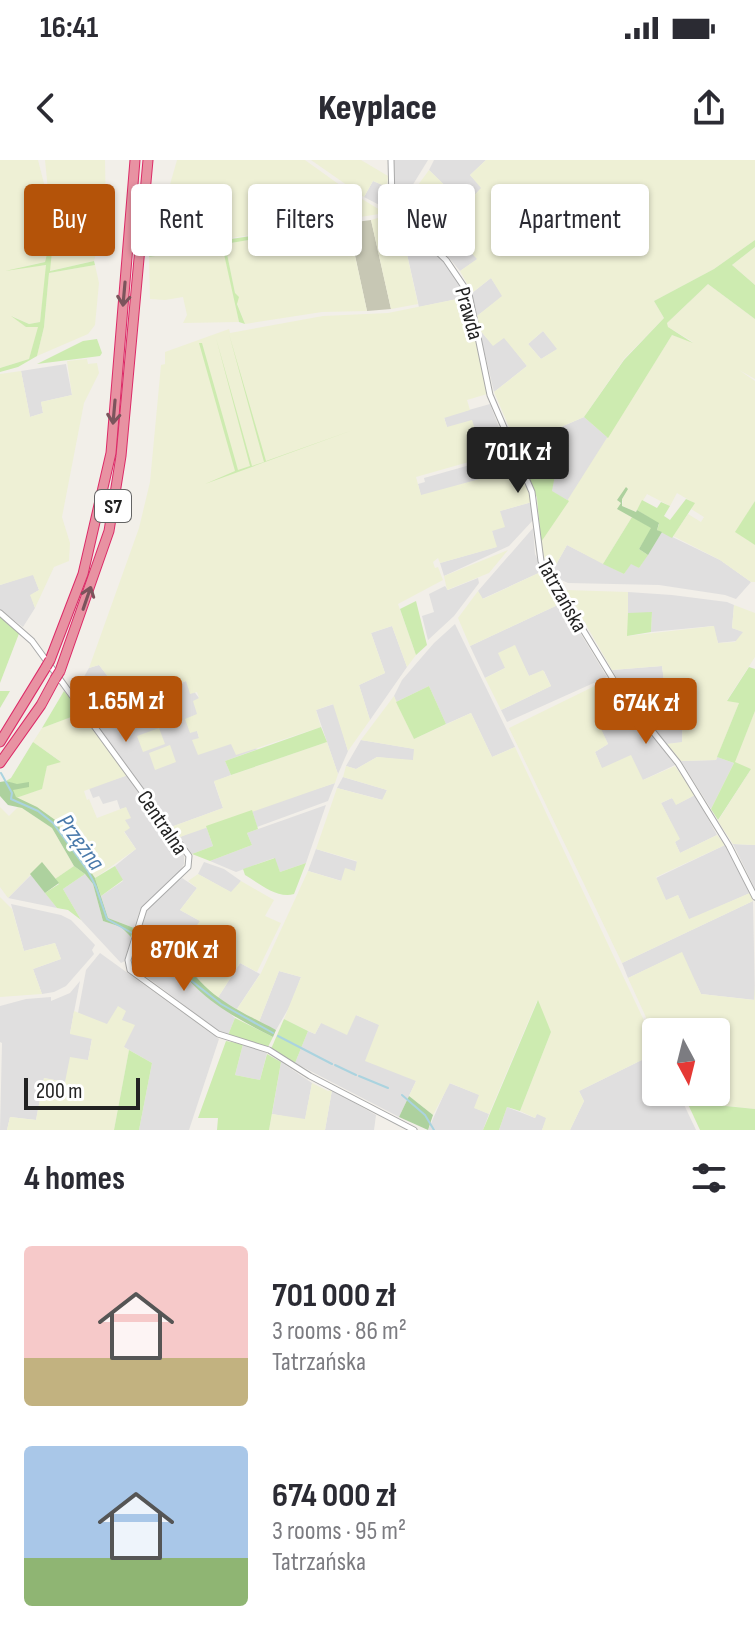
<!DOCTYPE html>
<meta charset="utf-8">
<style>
body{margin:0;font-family:"Sofia Sans Condensed",sans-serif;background:#f7f7f7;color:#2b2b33;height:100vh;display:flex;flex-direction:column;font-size:30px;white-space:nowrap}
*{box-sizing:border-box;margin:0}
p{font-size:26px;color:#7c7c81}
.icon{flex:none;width:44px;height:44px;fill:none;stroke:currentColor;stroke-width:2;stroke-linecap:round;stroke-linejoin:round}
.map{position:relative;height:970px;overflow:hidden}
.panel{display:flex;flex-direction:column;background:#fff;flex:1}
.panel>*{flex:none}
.banner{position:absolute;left:24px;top:24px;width:708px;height:72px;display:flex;gap:16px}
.needle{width:52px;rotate:173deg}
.buttons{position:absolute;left:642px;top:858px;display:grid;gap:16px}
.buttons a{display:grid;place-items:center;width:88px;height:88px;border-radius:8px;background:#fff;box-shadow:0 2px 6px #0004;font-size:40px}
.scale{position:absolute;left:24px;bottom:20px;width:116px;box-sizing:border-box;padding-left:8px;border:4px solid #222;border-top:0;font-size:22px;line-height:28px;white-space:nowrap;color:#222;-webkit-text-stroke:6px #fff;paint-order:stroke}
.price{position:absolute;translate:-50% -68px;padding:0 18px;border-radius:8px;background:#b45309;color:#fff;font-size:26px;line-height:52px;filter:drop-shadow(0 2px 4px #0008)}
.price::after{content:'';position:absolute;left:50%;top:48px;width:24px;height:18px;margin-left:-12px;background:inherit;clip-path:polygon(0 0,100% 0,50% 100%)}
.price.active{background:#222;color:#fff}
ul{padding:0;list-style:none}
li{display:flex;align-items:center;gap:24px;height:200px;padding:0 24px}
li span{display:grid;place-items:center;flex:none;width:224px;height:160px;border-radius:8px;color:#555}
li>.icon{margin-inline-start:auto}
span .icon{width:96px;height:96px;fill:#fffc;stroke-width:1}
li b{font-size:34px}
h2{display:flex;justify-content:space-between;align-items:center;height:96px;padding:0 24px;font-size:34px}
.pill{padding:0 28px;border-radius:8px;background:#fff;box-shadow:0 2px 6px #0004;font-size:28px;line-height:72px}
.pill.active{background:#b45309;color:#fff}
.status{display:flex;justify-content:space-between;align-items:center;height:56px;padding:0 40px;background:#fff;direction:ltr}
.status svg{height:22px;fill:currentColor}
header{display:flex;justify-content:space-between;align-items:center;height:104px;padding:0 24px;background:#fff;font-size:36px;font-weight:800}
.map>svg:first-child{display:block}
.residential{fill:#e0dfdf}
.construction{fill:#c7c7b4}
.farmland{fill:#eef0d5;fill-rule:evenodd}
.grass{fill:#cdebb0}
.forest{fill:#add19e}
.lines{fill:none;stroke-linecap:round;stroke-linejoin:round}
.stream{stroke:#aad3df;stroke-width:2}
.tertiary-casing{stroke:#a9a9a9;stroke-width:7}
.motorway-casing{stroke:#dc2a67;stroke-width:11}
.tertiary{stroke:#fff;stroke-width:5}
.motorway{stroke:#e892a2;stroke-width:9}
.motorway-bridge-casing{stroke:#dc2a67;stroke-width:11;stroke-linecap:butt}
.motorway-bridge{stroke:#e892a2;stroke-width:9}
.oneway{stroke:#7b545c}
.labels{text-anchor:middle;stroke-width:6;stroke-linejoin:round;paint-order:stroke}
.shield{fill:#fff;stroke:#646464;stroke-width:2}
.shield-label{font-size:20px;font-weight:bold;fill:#222}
.street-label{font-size:22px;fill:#222;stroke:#fff}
.water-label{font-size:24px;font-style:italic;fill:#4a7aab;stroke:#fff}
</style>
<div class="status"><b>16:41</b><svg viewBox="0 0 49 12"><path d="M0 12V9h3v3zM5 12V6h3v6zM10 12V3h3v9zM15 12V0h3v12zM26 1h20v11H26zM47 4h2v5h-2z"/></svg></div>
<header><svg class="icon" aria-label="back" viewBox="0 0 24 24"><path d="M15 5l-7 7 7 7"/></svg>Keyplace<svg class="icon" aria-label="share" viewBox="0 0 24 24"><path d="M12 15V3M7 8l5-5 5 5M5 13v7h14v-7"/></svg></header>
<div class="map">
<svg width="755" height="970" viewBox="0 0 755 970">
<rect width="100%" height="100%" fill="#f2efe9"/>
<g class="residential">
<polygon points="394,0 428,0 398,49 395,39"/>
<polygon points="434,0 486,0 470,15 482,28 464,45 429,10"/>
<polygon points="373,21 387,27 389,50 364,37"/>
<polygon points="413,32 463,81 478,99 460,111 445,93 399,53"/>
<polygon points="400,63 447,105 467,137 419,147"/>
<polygon points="491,118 503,136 477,156 472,133"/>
<polygon points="479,169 493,185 504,177 527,206 494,232"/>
<polygon points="543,171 558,189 541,199 528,184"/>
<polygon points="66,204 72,235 41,242 43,253 30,257 21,211"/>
<polygon points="490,244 500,270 477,276 447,267 444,257"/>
<polygon points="584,257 608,278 569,341 551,331 555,315 568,286 524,303 517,286"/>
<polygon points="513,293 520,308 421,336 418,324 425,322 424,318"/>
<polygon points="532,342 535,358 509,386 444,416 440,403 496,387 492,371 500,351"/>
<polygon points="533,368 535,394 543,411 482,439 478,431"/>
<polygon points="662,372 720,400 751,422 736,439 725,435 659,425 568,423 557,418 552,412 567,385 624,414 631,403 639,408"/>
<polygon points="33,414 39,430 31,435 35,448 23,467 0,450 0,425"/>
<polygon points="478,418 479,423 454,456 428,480 422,456 434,452 429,434 445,426 448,430"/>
<polygon points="628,432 672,435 727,442 734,445 732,468 744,472 737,481 718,483 713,466 651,472 652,453 628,453"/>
<polygon points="562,443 607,517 507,562 501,550 551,526 544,511 529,516 514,485 505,508 485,518 470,486"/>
<polygon points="455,464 515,587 492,597 471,553 446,564 429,526 396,542 394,536 402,520 434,483"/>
<polygon points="392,466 407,507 370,560 359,525 385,513 371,473"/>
<polygon points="99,505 109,518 106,541 85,549 78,538 77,529 89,508"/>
<polygon points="662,506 665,529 626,533 612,510"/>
<polygon points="186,521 199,538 197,571 199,578 258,589 225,601 231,615 214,622 223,648 171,667 89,555"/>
<polygon points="334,544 348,591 338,614 316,550"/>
<polygon points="683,545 682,583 667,584 638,550"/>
<polygon points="627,546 661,587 675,605 643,620 602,609 595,592 608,584 596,560"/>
<polygon points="361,580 415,589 413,601 377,597 356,609 346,606"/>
<polygon points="717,597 734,603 711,649 681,601 716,600"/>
<polygon points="128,615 184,696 184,704 179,713 140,750 134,768 108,758 101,736 123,721 115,706 136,689 124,671 125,659 130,658 126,648 120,649 117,640 103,644 99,636 93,638 89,628"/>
<polygon points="343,617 387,630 383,640 337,628"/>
<polygon points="335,623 328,641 257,667 252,650"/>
<polygon points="695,635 717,675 680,693 675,682 679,679 661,643 672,638 677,644"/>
<polygon points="326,645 306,703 280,712 274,698 236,712 210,701 252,685 247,673"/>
<polygon points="206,666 213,686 192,694 180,677"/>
<polygon points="733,684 755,685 755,729"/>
<polygon points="725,685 750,733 689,760 678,735 666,741 656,718"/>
<polygon points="316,689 358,702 355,711 342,721 308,711"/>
<polygon points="204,702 224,709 241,721 232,733 198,714"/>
<polygon points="85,714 93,724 103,761 121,767 131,777 125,801 121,803 81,760 63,729"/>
<polygon points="31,715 57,748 8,738"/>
<polygon points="182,718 197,728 180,750 200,761 212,796 197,819 189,812 174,785 169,788 176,807 235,858 228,875 219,871 132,806 143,758 149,747"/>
<polygon points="753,741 755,840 701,834 681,793 628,818 622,803"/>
<polygon points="11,744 61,755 71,760 95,785 92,790 94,794 66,826 54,832 42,834 33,809 61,799 55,783 24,791"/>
<polygon points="100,793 219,879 189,970 139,970 152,903 124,887 107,865 78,853 86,810"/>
<polygon points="240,803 260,814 237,849 217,839"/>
<polygon points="279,811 301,817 291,844 276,870 259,862"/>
<polygon points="80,821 70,873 92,878 88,900 65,922 44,918 36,960 10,957 7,970 0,970 2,883 0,882 0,846 26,839 51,837 51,841 70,833"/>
<polygon points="356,855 380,865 416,921 399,957 295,903 308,871 315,874 321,863"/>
<polygon points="243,884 267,893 260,920 235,915"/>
<polygon points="656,893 656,932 678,932 696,970 570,970 584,941 579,931"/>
<polygon points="281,902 312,923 305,960 272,954"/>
<polygon points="449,923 480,935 475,948 489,954 483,970 428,970"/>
<polygon points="332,930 376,955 374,970 325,970"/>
<polygon points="507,947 535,958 537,953 547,958 542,970 499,970"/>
</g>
<polygon class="construction" points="371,60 391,149 367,151 348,63"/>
<g class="farmland">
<polygon points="0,0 38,0 49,43 47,44 50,82 45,102 17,108 47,105 40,162 29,164 12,156 26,167 39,167 29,199 0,208"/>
<polygon points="45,0 105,0 106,54 94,101 49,111 53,81"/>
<polygon points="177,0 305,0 344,28 385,53 151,91"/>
<polygon points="311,0 361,0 388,16 387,27 373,21 364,37"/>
<path d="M 486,0 L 755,0 L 755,80 L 714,109 L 654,141 L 664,158 L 624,199 L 584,257 L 517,286 L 494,232 L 527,206 L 504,178 L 493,186 L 479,169 L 477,156 L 502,136 L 491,118 L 472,133 L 460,111 L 477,99 L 413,32 L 429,10 L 465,45 L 481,28 L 470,15 ZM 543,171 L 557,189 L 541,199 L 528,184 Z"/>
<polygon points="391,54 400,63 418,144 391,149 371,60"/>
<polygon points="348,63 367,151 322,152 245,164 237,143 225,84"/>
<polygon points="223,85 239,162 183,163 187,155 183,137 165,140 150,139 149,97"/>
<polygon points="755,87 755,125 732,105"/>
<polygon points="95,105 99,123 95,165 88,174 37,196 44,167 49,113"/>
<polygon points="708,124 755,159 755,219 739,210 755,221 755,341 736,372 755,385 755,422 751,422 720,400 673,376 688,354 701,362 704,357 691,349 694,343 677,333 670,346 647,334 636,352 622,346 623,341 617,340 621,343 618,349 632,357 603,404 567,385 552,412 544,397 541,382 672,175 693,182 668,167 667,163"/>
<polygon points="467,137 487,234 467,240 470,250 444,258 447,267 472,260 477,276 500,270 511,290 416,317 421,335 520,308 532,342 500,351 505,367 492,371 497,387 440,403 438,398 433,402 435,408 438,407 443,420 398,444 416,495 407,507 392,466 371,473 385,513 359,525 370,560 348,591 333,544 316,550 321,567 236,595 231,584 198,595 192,580 199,578 197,571 190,573 185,559 197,554 193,541 199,538 197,532 190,534 186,521 89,555 85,549 106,541 109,529 109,518 99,505 89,508 139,368 150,322 161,205 165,204 165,192 229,169 230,173 323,156 388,153"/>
<polygon points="87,199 88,204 97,203 99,213 84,243 62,357 70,383 69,401 54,407 35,448 30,435 39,430 33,415 0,425 0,214 21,211 30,257 43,253 41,242 72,235 67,201"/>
<polygon points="508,390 489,413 447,430 444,416"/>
<polygon points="543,411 562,443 470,486 458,458 478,431 483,439"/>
<polygon points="566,430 628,432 628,476 714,466 718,483 735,482 743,472 732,468 734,445 755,453 755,497 727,540 739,543 716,600 681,601 667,584 682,582 683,546 638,550 626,533 665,529 662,506 612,510"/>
<polygon points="515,485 529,516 543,510 551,526 501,550 485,518 505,508 498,493"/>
<polygon points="609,519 627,546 597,560 608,584 595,592 602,608 631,595 643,620 675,606 695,635 676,645 672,638 661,643 680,679 675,682 680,693 717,675 725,685 656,717 666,740 678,735 689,759 750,733 753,741 622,803 509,568"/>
<polygon points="394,536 414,579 471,553 492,597 515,587 656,886 656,893 579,931 584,941 570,970 542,970 546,958 537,954 535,958 520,951 551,872 537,841 489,954 474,948 479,935 450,923 433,955 409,936 416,921 365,901 379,865 356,855 347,875 321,863 315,874 284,859 301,817 279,811 259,862 237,849 261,813 308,711 341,721 345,708 355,711 357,701 316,689 337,628 382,640 387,630 343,617 346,606 356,609 377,597 413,600 414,589 361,580"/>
<polygon points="755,551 755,685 733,684 718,661 751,609 734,603"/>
<polygon points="82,553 128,615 84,631 87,640 89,639 97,658 126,647 131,658 125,660 130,668 124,672 136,689 95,718 72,684 16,638 41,629 47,606 60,601 33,582 42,568"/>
<polygon points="159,568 165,584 143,592 137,576"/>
<polygon points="327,582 338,614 335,623 180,677 171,667 223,648 214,621"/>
<polygon points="170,585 176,602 155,610 149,593"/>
<polygon points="0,647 9,656 18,647 22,648 52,668 74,706 55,719 42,703 8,738 0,727"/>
<polygon points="198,714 231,732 241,721 274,740 265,756 281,763 257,812 240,803 217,839 197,819 212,796 187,779 200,761 180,750 197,728 188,721"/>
<polygon points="0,737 12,749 24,791 55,783 61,799 33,809 42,834 0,837"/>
<polygon points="682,792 701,834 754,840 755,825 755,949 711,944 712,932 726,931 729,905 716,903 716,872 656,872 656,879 628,818"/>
<polygon points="118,846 126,851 122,860 135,865 124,887 129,890 114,970 7,970 10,957 36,960 44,918 65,922 70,897 88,900 92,879 70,874 74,851 107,864"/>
<polygon points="312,923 328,931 332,930 325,970 269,970 272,954 305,959"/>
</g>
<g class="grass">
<polygon points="277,72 278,75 225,84 235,133 239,137 237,144 245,164 239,162 222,85 149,97 151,91"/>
<polygon points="755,80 755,87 732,105 755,125 755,159 708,124 667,163 668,167 693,183 672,175 608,278 584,257 624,200 664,158 654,141 714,109"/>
<polygon points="53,81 50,111 94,101 95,105 49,113 44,167 37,196 18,207 0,212 0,208 29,199 38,167 26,167 11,156 29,164 40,162 46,105 5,111 45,102 50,82"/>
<polygon points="229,174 266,301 353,270 205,324 235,311 199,183 202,183 238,310 250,306 216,178 252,306 264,302"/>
<polygon points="97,179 102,193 100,196 37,204 83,181"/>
<polygon points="569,285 555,315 552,331 569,341 541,382 537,338 524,303"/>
<polygon points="686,339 695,343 672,378 657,370 659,364 637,350 642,340 657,348 661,342 670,346 664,356 670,360"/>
<polygon points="755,341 755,385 735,372"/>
<polygon points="632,357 652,368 639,389 648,395 639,408 631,404 624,414 603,404"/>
<polygon points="416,441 427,485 416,495 400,449"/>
<polygon points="652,452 651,472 627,476 628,453"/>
<polygon points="0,456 20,471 0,523 0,531 10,531 0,548"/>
<polygon points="749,507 755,509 755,551 735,602 751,609 718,660 711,649 734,603 717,597 739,543 727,541"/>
<polygon points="429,526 446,564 414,579 396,542"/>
<polygon points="64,531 82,553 42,568"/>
<polygon points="321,567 327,582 231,615 225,601"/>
<polygon points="33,582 61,602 47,606 42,629 16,638 12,630 17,625 6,621 11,618"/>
<polygon points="252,650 258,669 247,673 252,685 210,701 192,694 213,686 206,666"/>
<path d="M 275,698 L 280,712 L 306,703 L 294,734 C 277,739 259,723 245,715 L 243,709 Z"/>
<polygon points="74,706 85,714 63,729 81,760 68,750 57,748 45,733 59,724 55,719"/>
<polygon points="115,706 123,720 101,736 95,718"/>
<polygon points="538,840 551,872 520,951 507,947 499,970 483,970"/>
<polygon points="235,858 273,877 268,887 228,875"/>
<polygon points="284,859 308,871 295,903 271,889"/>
<polygon points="226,881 243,884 235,915 260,920 267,894 281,902 269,970 217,970 218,958 198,958"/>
<polygon points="129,890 152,903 139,970 114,970"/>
<polygon points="687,942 755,949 755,970 700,970"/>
</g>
<g class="forest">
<polygon points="626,327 628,329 622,339 622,346 636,352 637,350 659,363 657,370 662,372 648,395 639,389 651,368 617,349 621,343 617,340"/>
<polygon points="6,621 17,624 29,622 29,627 13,630 16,637 37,647 58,662 62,676 72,684 95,718 108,758 134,768 131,777 121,767 103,761 93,724 85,714 74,706 52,668 22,648 8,645 0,636 0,622"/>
<polygon points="42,702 59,723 45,733 30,714"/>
<path d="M 174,785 C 203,835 226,844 276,870 L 273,877 C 233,857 185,831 168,787 Z"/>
<polygon points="409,936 433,955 428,970 399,957"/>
</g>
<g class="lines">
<g class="stream">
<polyline points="1,613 12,633 11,639 38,651 53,663 88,711 96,727 107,759 132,773"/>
<polyline points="137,778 221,844 273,873"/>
<polyline points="278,876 332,904"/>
<polyline points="335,905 356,915"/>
<polyline points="359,916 388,928"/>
<polyline points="402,935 425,955 434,970"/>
</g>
<g class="tertiary-casing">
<g id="tertiary">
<polyline points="391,0 392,40 395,52 446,100 469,134 490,235 532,332 541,401 621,532 678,603 729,686 755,737"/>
<polyline points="0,453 32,481 189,696 188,707 144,749 128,800 130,810 218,874 269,890 310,916 414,970"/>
</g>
</g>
<g class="motorway-casing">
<g id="motorway">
<polyline points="50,500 83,414 111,293 135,0"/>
<polyline points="60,511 109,371 121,296 148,0"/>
<polyline points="0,582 46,507"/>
<polyline points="0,603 41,545 55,519"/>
</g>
</g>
<use href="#tertiary" class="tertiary"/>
<use href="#motorway" class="motorway"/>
<g class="motorway-bridge-casing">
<g id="motorway-bridge">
<polyline points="46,507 50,500"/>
<polyline points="55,519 60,511"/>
</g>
</g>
<use href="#motorway-bridge" class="motorway-bridge"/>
</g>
<defs><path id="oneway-shaft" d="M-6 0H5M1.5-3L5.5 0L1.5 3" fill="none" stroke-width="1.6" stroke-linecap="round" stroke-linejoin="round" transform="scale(2)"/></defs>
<g class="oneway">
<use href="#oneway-shaft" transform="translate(124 134) rotate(95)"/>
<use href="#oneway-shaft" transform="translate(114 252) rotate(95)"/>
<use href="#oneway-shaft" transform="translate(87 438) rotate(-71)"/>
</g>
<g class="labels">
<rect class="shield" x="95" y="330" width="36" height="32" rx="6"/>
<g class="shield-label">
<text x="113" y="353">S7</text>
</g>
<g class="street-label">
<text transform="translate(470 153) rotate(74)" y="8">Prawda</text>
<text transform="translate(563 435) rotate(61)" y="8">Tatrzańska</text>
<text transform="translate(163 662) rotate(56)" y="8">Centralna</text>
</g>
<g class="water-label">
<text transform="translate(81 682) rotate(54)" y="8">Przężna</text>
</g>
</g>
</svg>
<div class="buttons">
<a><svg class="needle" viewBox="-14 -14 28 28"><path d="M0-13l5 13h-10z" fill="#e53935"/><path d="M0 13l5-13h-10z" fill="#7c7c81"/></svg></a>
</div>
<div class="scale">200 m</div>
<b class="price active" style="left:518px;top:335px">701K zł</b>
<b class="price" style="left:126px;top:584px">1.65M zł</b>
<b class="price" style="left:646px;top:586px">674K zł</b>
<b class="price" style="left:184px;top:833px">870K zł</b>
<div class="banner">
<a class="pill active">Buy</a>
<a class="pill">Rent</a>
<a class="pill">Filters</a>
<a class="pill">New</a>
<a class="pill">Apartment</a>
</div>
</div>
<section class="panel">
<h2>4 homes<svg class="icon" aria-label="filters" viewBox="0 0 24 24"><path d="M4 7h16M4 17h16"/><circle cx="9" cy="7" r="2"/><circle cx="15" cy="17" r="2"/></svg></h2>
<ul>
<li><span style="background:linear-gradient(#f6c9c9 70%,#c2b280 0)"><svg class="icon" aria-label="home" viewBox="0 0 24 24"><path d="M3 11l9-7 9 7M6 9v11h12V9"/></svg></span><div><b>701 000 zł</b><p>3 rooms · 86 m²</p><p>Tatrzańska</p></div></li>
<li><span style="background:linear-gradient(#a9c7e8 70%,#8fb573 0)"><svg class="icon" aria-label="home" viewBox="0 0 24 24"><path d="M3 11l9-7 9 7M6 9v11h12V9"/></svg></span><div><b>674 000 zł</b><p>3 rooms · 95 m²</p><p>Tatrzańska</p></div></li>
</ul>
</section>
